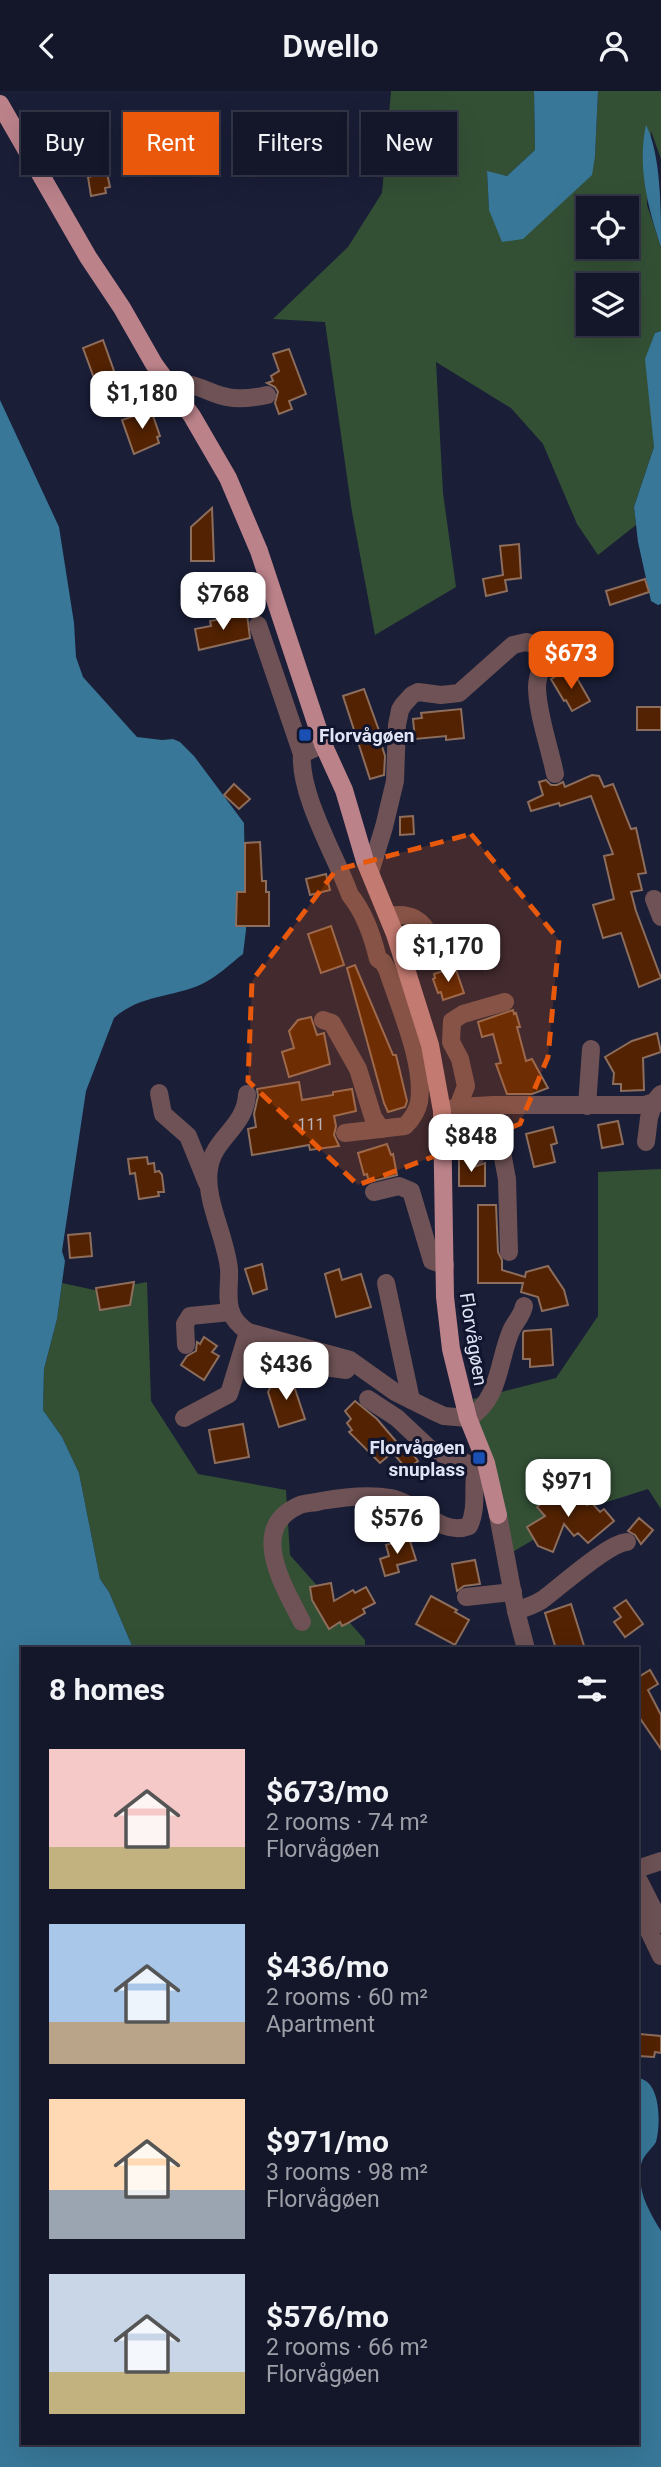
<!DOCTYPE html>
<meta charset="utf-8">
<style>
body{margin:0;font-family:Roboto,sans-serif;background:#1d1f31;color:#f1f3f6;height:100vh;display:flex;flex-direction:column;font-size:26px;white-space:nowrap}
*{box-sizing:border-box;margin:0}
p{font-size:23px;color:#9d9fa8}
.icon{flex:none;width:38px;height:38px;fill:none;stroke:currentColor;stroke-width:2;stroke-linecap:round;stroke-linejoin:round}
.map{position:relative;flex:1;overflow:hidden}
.sheet{position:absolute;left:21px;top:1556px;width:618px;height:798px;display:flex;flex-direction:column;background:#141629;border-radius:0px;box-shadow:0 7px 28px #0002,0 0 0 2px #333546}
.sheet>*{flex:none}
.banner{position:absolute;left:21px;top:21px;width:620px;height:63px;display:flex;gap:14px}
.controls{position:absolute;left:576px;top:105px;display:grid;gap:14px}
.controls a{display:grid;place-items:center;width:63px;height:63px;border-radius:0px;background:#141629;box-shadow:0 7px 28px #0002,0 0 0 2px #333546;font-size:35px}
.price{position:absolute;translate:-50% -60px;padding:0 16px;border-radius:14px;background:#fff;color:#222;font-size:23px;line-height:46px;filter:drop-shadow(0 2px 4px #0008)}
.price::after{content:'';position:absolute;left:50%;top:42px;width:21px;height:16px;margin-left:-10px;background:inherit;clip-path:polygon(0 0,100% 0,50% 100%)}
.price.on{background:#ea580c;color:#fff}
ul{padding:0;list-style:none}
li{display:flex;align-items:center;gap:21px;height:175px;padding:0 28px}
li span{display:grid;place-items:center;flex:none;width:196px;height:140px;border-radius:0px;color:#555}
li>.icon{margin-inline-start:auto}
span .icon{width:84px;height:84px;fill:#fffc;stroke-width:1}
li b{font-size:30px}
h2{display:flex;justify-content:space-between;align-items:center;height:84px;padding:0 28px;font-size:30px}
.chip{padding:0 24px;border-radius:0px;background:#141629;box-shadow:0 7px 28px #0002,0 0 0 2px #333546;font-size:24px;line-height:63px}
.chip.on{background:#ea580c;color:#fff}
header{display:flex;justify-content:space-between;align-items:center;height:91px;padding:0 28px;background:#141629;font-size:32px;font-weight:600}
.map>svg:first-child{display:block}
.green{fill:#335035;fill-rule:evenodd}
.water{fill:#387798}
.building{fill:#522202;stroke:#8d6d5c;stroke-width:2}
.lines{fill:none;stroke-linecap:round;stroke-linejoin:round}
.minor{stroke:#6e5255;stroke-width:18}
.major{stroke:#bb828a;stroke-width:18}
.marked{fill:#e8590c;fill-opacity:0.2;stroke:#e8590c;stroke-width:5;stroke-dasharray:14 9;stroke-linejoin:round}
.transit-dot{fill:#1a4fb4;stroke:#11152d;stroke-width:2.5}
.labels{text-anchor:middle;stroke-width:6;stroke-linejoin:round;paint-order:stroke}
.number-label{font-size:16px;fill:#bcb4b9}
.poi-label{font-size:19px;font-weight:bold;fill:#e0e4f6;stroke:#11152d;text-anchor:start}
.street-label{font-size:19px;fill:#e0e4f6;stroke:#11152d}
</style>
<header><svg class="icon" aria-label="back" viewBox="0 0 24 24"><path d="M15 5l-7 7 7 7"/></svg>Dwello<svg class="icon" aria-label="person" viewBox="0 0 24 24"><circle cx="12" cy="8" r="4"/><path d="M4 21q1-7 8-7t8 7"/></svg></header>
<div class="map">
<svg width="661" height="2376" viewBox="0 0 661 2376">
<rect width="100%" height="100%" fill="#1a1e37"/>
<g class="green">
<path d="M 391,0 L 534,0 L 535,59 L 507,85 L 487,81 L 489,119 L 595,65 L 598,0 L 661,0 L 661,68 L 651,40 L 647,114 L 661,156 L 661,240 L 655,242 L 651,316 L 654,356 L 634,416 L 636,434 L 598,464 L 577,433 L 543,353 L 511,317 L 436,271 L 443,402 L 456,496 L 375,544 L 352,421 L 325,231 L 273,228 L 348,156 L 382,102 ZM 588,117 L 626,117 L 626,156 L 588,156 ZM 588,194 L 626,194 L 626,233 L 588,233 Z"/>
<polygon points="661,1078 661,1418 648,1398 585,1418 501,1468 473,1308 556,1287 598,1225 598,1081"/>
<polygon points="147,1191 151,1310 198,1383 286,1399 290,1464 365,1549 365,1557 133,1557 109,1501 100,1488 79,1382 62,1346 43,1319 44,1278 57,1228 62,1192 99,1200"/>
</g>
<g class="water">
<polygon points="534,0 598,0 595,65 592,84 523,148 502,151 489,119 487,80 507,85 535,59"/>
<path d="M 646,34 C 661,63 661,120 661,156 C 648,118 637,75 646,34 Z"/>
<polygon points="661,240 661,513 658,514 651,510 638,451 634,416 654,356 645,268 655,242"/>
<path d="M 0,309 L 59,436 L 74,532 L 76,566 L 83,586 L 137,646 L 162,649 L 173,648 L 180,651 L 194,665 L 244,732 L 246,839 L 243,863 C 230,873 217,886 202,893 C 172,907 141,903 114,927 L 86,1000 L 62,1160 L 65,1170 L 57,1228 L 44,1278 L 43,1319 L 62,1346 L 79,1382 L 100,1488 L 109,1501 L 133,1557 L 23,1558 L 23,2352 L 637,2352 L 637,1987 C 661,1988 661,2033 656,2051 C 651,2059 643,2064 641,2074 C 637,2101 648,2118 661,2140 L 661,2376 L 0,2376 Z"/>
</g>
<g class="building">
<polygon points="107,82 110,96 105,97 106,102 91,105 88,86"/>
<polygon points="103,249 114,280 94,287 83,257"/>
<polygon points="289,258 306,303 289,310 292,318 279,323 275,312 278,301 275,296 267,292 273,290 271,285 279,280 273,263"/>
<polygon points="151,319 160,345 157,346 159,352 134,363 122,329"/>
<polygon points="212,417 214,470 191,470 191,436"/>
<polygon points="519,453 521,487 505,489 507,500 486,505 483,488 503,484 500,455"/>
<polygon points="645,488 649,501 610,514 606,500"/>
<polygon points="247,523 250,547 199,559 195,538 211,535 210,530"/>
<polygon points="563,581 566,587 574,582 590,610 572,620 566,609 564,610 551,588"/>
<polygon points="364,598 382,648 380,649 385,665 384,684 370,688 343,605"/>
<rect x="637" y="616" width="24" height="23"/>
<polygon points="461,618 464,647 446,649 446,645 415,648 413,628 422,627 421,622"/>
<polygon points="592,684 599,685 604,696 613,693 631,738 636,737 646,782 638,783 642,799 631,801 636,820 661,887 639,896 621,842 603,847 593,814 614,808 604,765 613,763 591,705 560,715 559,712 531,720 528,711 543,704 539,691 546,689 551,694 557,694 563,691 565,696"/>
<polygon points="234,693 250,708 239,718 224,704"/>
<polygon points="413,725 414,743 400,744 400,726"/>
<polygon points="260,751 262,790 266,790 266,801 269,801 269,835 236,835 237,801 245,801 245,752"/>
<polygon points="326,783 330,799 310,804 306,788"/>
<polygon points="331,835 344,874 321,882 308,843"/>
<polygon points="355,874 393,964 396,964 407,1010 405,1016 388,1021 384,1012 347,877"/>
<polygon points="455,876 464,902 443,909 441,901 438,902 433,888 435,887 434,883"/>
<polygon points="513,919 514,923 516,922 520,936 517,936 526,970 532,968 548,997 532,1003 507,1003 496,973 501,972 493,943 482,946 478,931"/>
<polygon points="311,926 317,944 324,942 330,973 289,986 282,961 294,957 289,940 298,929"/>
<polygon points="657,942 661,961 643,967 644,999 621,1000 621,993 613,993 614,982 605,966 632,950"/>
<polygon points="299,991 302,1009 333,1004 333,1001 352,998 356,1020 334,1025 336,1035 334,1044 339,1055 310,1059 309,1054 252,1064 248,1038 256,1036 254,1023 258,1005 257,998"/>
<polygon points="618,1030 623,1053 602,1057 598,1034"/>
<polygon points="553,1036 557,1052 551,1054 555,1071 534,1076 526,1043"/>
<polygon points="387,1053 391,1064 393,1063 397,1084 369,1091 367,1083 364,1084 358,1062"/>
<polygon points="147,1066 148,1073 154,1072 155,1081 159,1080 162,1084 164,1101 158,1101 159,1105 139,1108 135,1082 130,1083 128,1068"/>
<polygon points="459,1066 465,1066 469,1074 474,1076 485,1072 485,1095 459,1095"/>
<polygon points="478,1114 496,1114 498,1161 502,1169 502,1179 525,1186 526,1181 548,1175 564,1199 568,1214 542,1220 538,1206 521,1201 523,1192 478,1192"/>
<polygon points="90,1142 92,1165 70,1167 68,1144"/>
<polygon points="262,1173 267,1198 253,1203 245,1178"/>
<polygon points="339,1178 342,1189 361,1183 371,1216 336,1226 325,1183"/>
<polygon points="134,1191 130,1214 100,1219 96,1197"/>
<polygon points="551,1238 553,1274 530,1276 530,1268 523,1268 523,1242 524,1240"/>
<polygon points="204,1246 217,1255 212,1261 219,1265 204,1289 181,1274 187,1265 196,1260 197,1251 200,1253"/>
<polygon points="291,1286 305,1328 279,1336 268,1301 273,1291"/>
<polygon points="355,1310 377,1328 400,1355 380,1372 349,1341 352,1339 347,1332 351,1328 345,1320"/>
<polygon points="243,1333 249,1366 215,1372 209,1339"/>
<polygon points="406,1354 418,1370 407,1379 394,1363"/>
<polygon points="563,1394 574,1406 578,1403 587,1414 591,1411 600,1421 604,1418 614,1430 588,1452 578,1442 574,1445 564,1433 553,1461 538,1455 527,1436 545,1425 537,1416"/>
<polygon points="639,1427 653,1439 641,1453 635,1444 628,1440"/>
<polygon points="409,1447 416,1469 397,1474 399,1481 385,1485 380,1468 389,1465 386,1454"/>
<polygon points="475,1469 480,1493 464,1495 457,1500 452,1473"/>
<polygon points="331,1492 334,1510 353,1499 355,1502 366,1496 375,1512 363,1518 365,1522 346,1533 342,1535 340,1531 329,1538 312,1509 310,1496"/>
<polygon points="431,1505 457,1519 455,1521 469,1529 455,1554 416,1533"/>
<polygon points="626,1509 643,1533 625,1546 614,1531 621,1526 614,1517"/>
<polygon points="571,1513 585,1558 556,1558 545,1522"/>
<polygon points="637,1579 640,1585 650,1579 658,1593 648,1599 661,1624 661,1658 637,1623"/>
<polygon points="640,1943 661,1945 661,1962 655,1961 654,1966 638,1965"/>
</g>
<g class="lines">
<g class="minor">
<path d="M 173,296 C 191,287 208,303 227,306 C 240,309 253,307 267,304"/>
<polyline points="258,534 302,663"/>
<path d="M 323,653 L 302,663 C 299,704 336,765 350,804 C 364,821 373,847 378,868 L 383,871 L 387,878 C 399,915 425,973 419,1011 C 417,1021 412,1028 405,1035 L 345,1042"/>
<path d="M 370,781 L 384,736 L 395,690 L 397,634 L 400,619 L 403,614 L 412,604 L 418,601 L 441,604 L 459,602 L 513,554 L 526,551 L 537,554 C 548,566 537,582 537,596 C 537,621 550,658 555,683"/>
<polyline points="654,808 661,826"/>
<path d="M 388,825 C 410,821 422,828 432,848"/>
<polyline points="323,929 332,932 358,978 373,1026 381,1038"/>
<polyline points="159,1002 163,1023 188,1045 207,1092"/>
<path d="M 247,1003 C 246,1036 213,1047 209,1078 C 204,1108 226,1146 229,1178 C 230,1191 226,1208 231,1221 C 234,1230 241,1236 248,1241 L 350,1269 L 395,1301 L 431,1319 L 444,1325 L 468,1327 C 500,1310 498,1270 511,1240 C 515,1231 522,1225 524,1215"/>
<polyline points="493,1014 507,1088 509,1161"/>
<polyline points="587,1015 591,958"/>
<polyline points="458,1016 466,995 460,968 451,951 452,930 463,923 505,911"/>
<polyline points="442,1020 458,1016 493,1014 644,1014 654,1011 661,1003"/>
<polyline points="646,1051 649,1027 654,1011 661,1012"/>
<polyline points="476,1065 481,1015"/>
<polyline points="374,1101 399,1095 411,1100 432,1170 445,1174"/>
<polyline points="386,1192 411,1309"/>
<polyline points="186,1254 185,1233 190,1225 231,1221"/>
<polyline points="278,1274 311,1274 346,1279"/>
<polyline points="368,1308 397,1327 430,1358 476,1376 486,1372"/>
<polyline points="184,1327 229,1303 248,1241"/>
<polyline points="498,1424 516,1520 526,1558"/>
<polyline points="466,1506 513,1501"/>
<path d="M 516,1520 C 525,1517 534,1514 542,1509 C 560,1496 608,1452 627,1451"/>
<path d="M 302,1531 C 285,1497 246,1437 300,1414 C 306,1412 314,1412 321,1410 C 343,1406 369,1403 391,1407 C 417,1412 441,1446 469,1435 C 478,1417 472,1396 476,1376"/>
<polyline points="637,1778 661,1770"/>
<polyline points="637,1786 661,1833"/>
<polyline points="637,1815 661,1865"/>
</g>
<polyline class="major" points="0,13 88,166 122,217 154,273 192,325 228,387 259,460 323,653 344,699 365,770 395,843 430,954 442,1020 445,1206 451,1258 468,1327 486,1372 498,1424"/>
</g>
<path class="marked" d="M 471,743 L 559,849 L 548,966 L 520,1033 L 358,1094 L 248,990 L 252,890 L 336,779 Z"/>
<g class="transit-dot">
<rect x="298" y="637" width="14" height="14" rx="3.5"/>
<rect x="472" y="1360" width="14" height="14" rx="3.5"/>
</g>
<g class="labels">
<g class="number-label">
<text x="311" y="1039">111</text>
</g>
<g class="poi-label">
<text x="319" y="651">Florvågøen</text>
<text x="465" y="1363" text-anchor="end">Florvågøen<tspan x="465" dy="22">snuplass</tspan></text>
</g>
<g class="street-label">
<text transform="translate(474 1248) rotate(81)" y="7">Florvågøen</text>
</g>
</g>
</svg>
<div class="controls">
<a><svg class="icon" aria-label="locate" viewBox="0 0 24 24"><circle cx="12" cy="12" r="6"/><path d="M12 2v4M12 18v4M2 12h4M18 12h4"/></svg></a>
<a><svg class="icon" aria-label="layers" viewBox="0 0 24 24"><path d="M12 4l9 5-9 5-9-5zM3 14l9 5 9-5"/></svg></a>
</div>
<b class="price" style="left:142px;top:340px">$1,180</b>
<b class="price" style="left:223px;top:541px">$768</b>
<b class="price on" style="left:571px;top:600px">$673</b>
<b class="price" style="left:448px;top:893px">$1,170</b>
<b class="price" style="left:471px;top:1083px">$848</b>
<b class="price" style="left:286px;top:1311px">$436</b>
<b class="price" style="left:568px;top:1428px">$971</b>
<b class="price" style="left:397px;top:1465px">$576</b>
<div class="banner">
<a class="chip">Buy</a>
<a class="chip on">Rent</a>
<a class="chip">Filters</a>
<a class="chip">New</a>
</div>
<section class="sheet">
<h2>8 homes<svg class="icon" aria-label="filters" viewBox="0 0 24 24"><path d="M4 7h16M4 17h16"/><circle cx="9" cy="7" r="2"/><circle cx="15" cy="17" r="2"/></svg></h2>
<ul>
<li><span style="background:linear-gradient(#f6c9c9 70%,#c2b280 0)"><svg class="icon" aria-label="home" viewBox="0 0 24 24"><path d="M3 11l9-7 9 7M6 9v11h12V9"/></svg></span><div><b>$673/mo</b><p>2 rooms · 74 m²</p><p>Florvågøen</p></div></li>
<li><span style="background:linear-gradient(#a9c7e8 70%,#b9a48a 0)"><svg class="icon" aria-label="home" viewBox="0 0 24 24"><path d="M3 11l9-7 9 7M6 9v11h12V9"/></svg></span><div><b>$436/mo</b><p>2 rooms · 60 m²</p><p>Apartment</p></div></li>
<li><span style="background:linear-gradient(#ffd9b3 65%,#9aa5b1 0)"><svg class="icon" aria-label="home" viewBox="0 0 24 24"><path d="M3 11l9-7 9 7M6 9v11h12V9"/></svg></span><div><b>$971/mo</b><p>3 rooms · 98 m²</p><p>Florvågøen</p></div></li>
<li><span style="background:linear-gradient(#c9d6e8 70%,#c2b280 0)"><svg class="icon" aria-label="home" viewBox="0 0 24 24"><path d="M3 11l9-7 9 7M6 9v11h12V9"/></svg></span><div><b>$576/mo</b><p>2 rooms · 66 m²</p><p>Florvågøen</p></div></li>
</ul>
</section>
</div>
